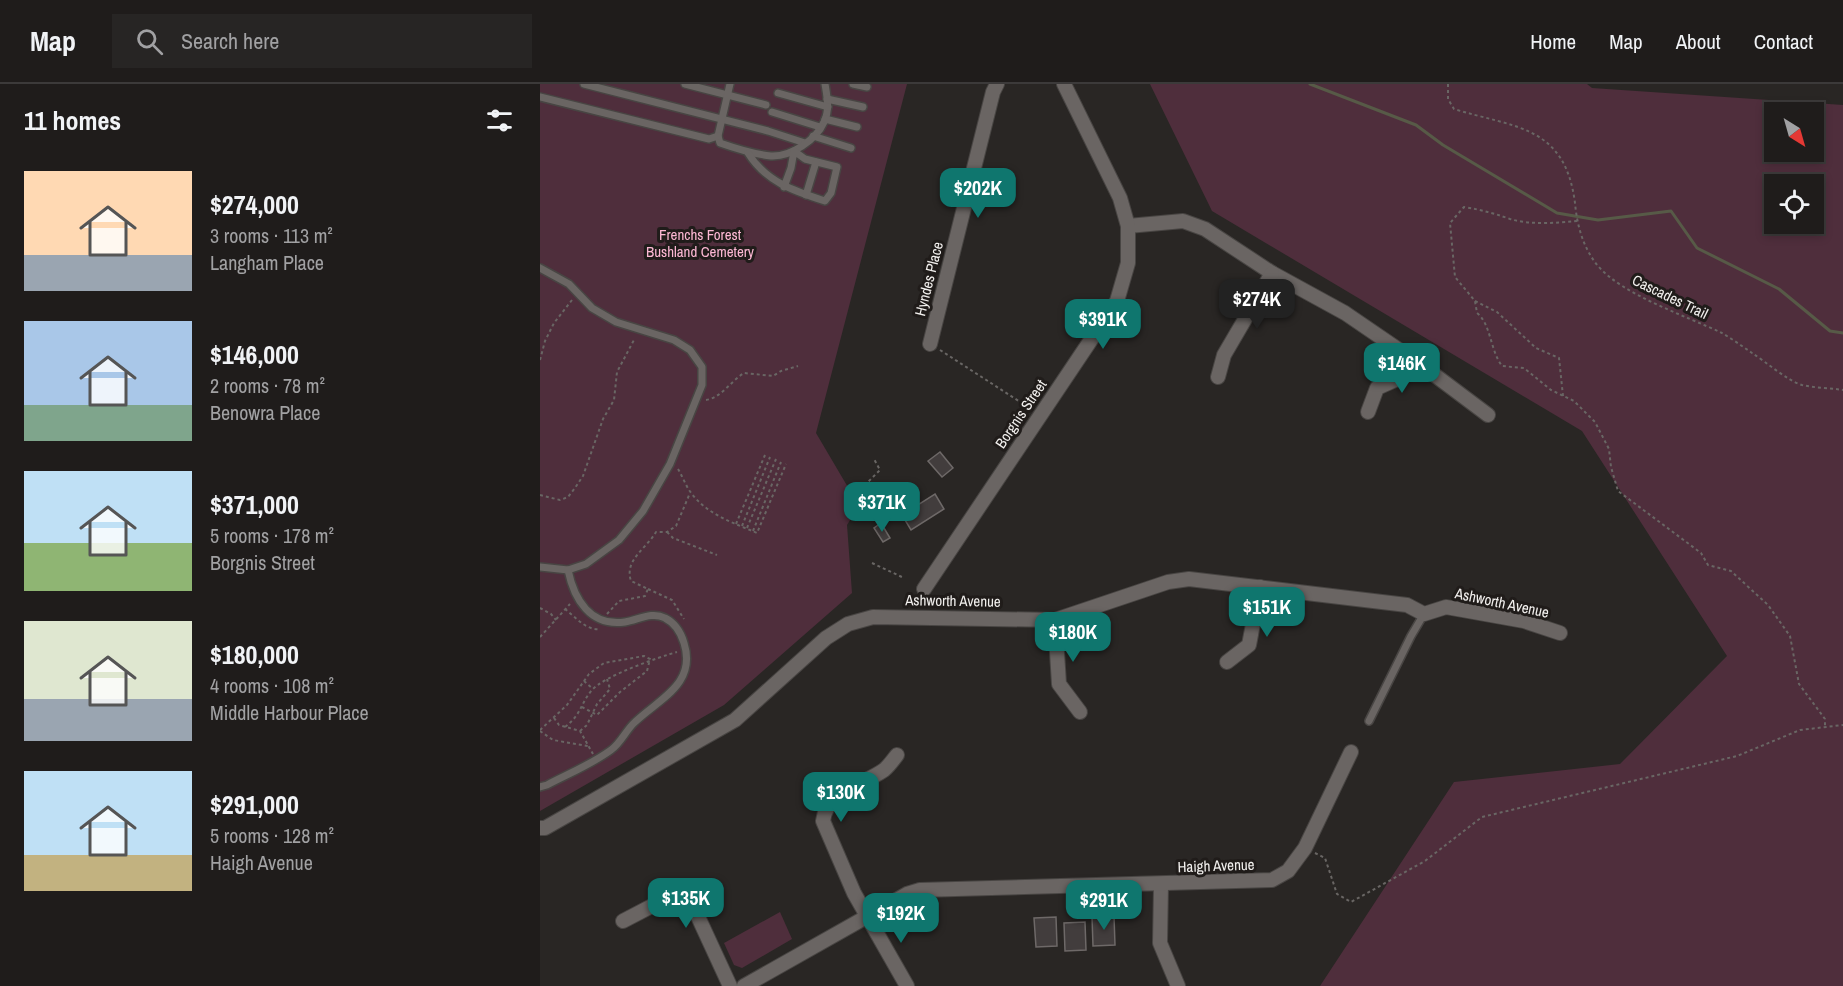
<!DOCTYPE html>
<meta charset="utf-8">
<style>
body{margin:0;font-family:"Archivo Narrow",sans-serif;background:#272524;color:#f1f3f6;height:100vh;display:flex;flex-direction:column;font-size:22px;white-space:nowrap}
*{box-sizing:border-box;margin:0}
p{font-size:20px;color:#a1a1a3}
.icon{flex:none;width:33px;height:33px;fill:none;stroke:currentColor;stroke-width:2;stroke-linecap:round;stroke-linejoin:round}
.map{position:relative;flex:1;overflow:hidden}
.details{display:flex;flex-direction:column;background:#1f1c1b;width:540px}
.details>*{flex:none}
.needle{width:39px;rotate:143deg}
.controls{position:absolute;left:1224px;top:18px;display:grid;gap:12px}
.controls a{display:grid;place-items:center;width:60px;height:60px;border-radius:0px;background:#1f1c1b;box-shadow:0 3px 9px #0003,0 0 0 2px #3c3a3a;font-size:30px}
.price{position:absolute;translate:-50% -51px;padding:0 14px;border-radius:12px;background:#0f766e;color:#fff;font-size:20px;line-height:39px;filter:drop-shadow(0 2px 3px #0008)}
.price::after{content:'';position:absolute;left:50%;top:36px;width:18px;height:14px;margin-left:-9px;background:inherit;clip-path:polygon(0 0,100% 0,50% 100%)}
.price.active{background:#222;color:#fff}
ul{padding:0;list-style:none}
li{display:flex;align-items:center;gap:18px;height:150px;padding:0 24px}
li span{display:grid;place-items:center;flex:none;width:168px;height:120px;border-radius:0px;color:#555}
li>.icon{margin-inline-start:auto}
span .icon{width:72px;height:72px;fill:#fffc;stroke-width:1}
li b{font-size:26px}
h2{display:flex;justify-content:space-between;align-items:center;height:72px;padding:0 24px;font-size:26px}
header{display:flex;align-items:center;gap:36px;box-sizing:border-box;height:84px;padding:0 30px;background:#1f1c1b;border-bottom:2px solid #3c3a3a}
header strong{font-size:28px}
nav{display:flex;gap:33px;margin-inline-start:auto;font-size:21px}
.search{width:420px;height:54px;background:#272524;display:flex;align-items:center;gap:15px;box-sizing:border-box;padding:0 21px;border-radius:0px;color:#a1a1a3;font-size:22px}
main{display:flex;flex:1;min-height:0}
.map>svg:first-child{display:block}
.green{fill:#4f2e3c;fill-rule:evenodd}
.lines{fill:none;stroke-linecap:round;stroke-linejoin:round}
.stream{stroke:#575a47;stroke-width:3}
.building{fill:#423d3d;stroke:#6e6968;stroke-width:1.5}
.service-casing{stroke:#484543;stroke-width:10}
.minor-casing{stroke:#484543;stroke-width:16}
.path{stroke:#696664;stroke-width:2;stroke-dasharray:3 3;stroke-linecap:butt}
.service{stroke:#6a6563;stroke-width:7}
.minor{stroke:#6a6563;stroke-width:14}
.labels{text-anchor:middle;stroke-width:6;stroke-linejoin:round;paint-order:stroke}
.park-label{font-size:15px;fill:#fdb8d4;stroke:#201c1a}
.street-label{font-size:15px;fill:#f2f0ee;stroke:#201c1a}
</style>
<header>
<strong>Map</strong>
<div class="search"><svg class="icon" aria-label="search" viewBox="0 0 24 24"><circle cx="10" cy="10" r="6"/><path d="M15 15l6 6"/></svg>Search here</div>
<nav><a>Home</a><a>Map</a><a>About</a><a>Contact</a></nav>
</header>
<main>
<section class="details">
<h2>11 homes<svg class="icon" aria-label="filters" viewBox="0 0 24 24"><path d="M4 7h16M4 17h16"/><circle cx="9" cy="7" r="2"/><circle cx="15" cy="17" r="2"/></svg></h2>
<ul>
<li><span style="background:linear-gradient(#ffd9b3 70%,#9aa5b1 0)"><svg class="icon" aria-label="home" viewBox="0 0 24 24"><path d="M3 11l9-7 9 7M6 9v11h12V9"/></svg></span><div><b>$274,000</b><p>3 rooms · 113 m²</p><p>Langham Place</p></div></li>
<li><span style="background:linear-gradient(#a9c7e8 70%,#7fa58c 0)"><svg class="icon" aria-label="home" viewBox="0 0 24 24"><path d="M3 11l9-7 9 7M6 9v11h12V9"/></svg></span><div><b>$146,000</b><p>2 rooms · 78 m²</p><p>Benowra Place</p></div></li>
<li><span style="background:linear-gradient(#bfe0f5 60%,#8fb573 0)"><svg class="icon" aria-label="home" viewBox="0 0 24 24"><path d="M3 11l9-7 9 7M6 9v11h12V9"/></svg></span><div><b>$371,000</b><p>5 rooms · 178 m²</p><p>Borgnis Street</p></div></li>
<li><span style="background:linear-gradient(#dfe7d0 65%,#9aa5b1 0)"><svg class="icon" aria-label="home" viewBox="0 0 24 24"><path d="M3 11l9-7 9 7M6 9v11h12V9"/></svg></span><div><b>$180,000</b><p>4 rooms · 108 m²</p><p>Middle Harbour Place</p></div></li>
<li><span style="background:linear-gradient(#bfe0f5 70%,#c2b280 0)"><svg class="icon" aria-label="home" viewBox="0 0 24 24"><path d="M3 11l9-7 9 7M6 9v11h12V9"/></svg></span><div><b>$291,000</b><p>5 rooms · 128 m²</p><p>Haigh Avenue</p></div></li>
</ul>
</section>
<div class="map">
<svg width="1303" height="902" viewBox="0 0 1303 902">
<rect width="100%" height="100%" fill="#292624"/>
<g class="green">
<polygon points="0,0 367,0 276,349 319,422 307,441 312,509 184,621 0,727"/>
<path d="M 610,0 L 1047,0 L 1052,4 L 1303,21 L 1303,902 L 780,902 L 914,698 L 1080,680 L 1187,572 L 1042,347 L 672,127 ZM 1274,28 L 1274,68 L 1234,68 L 1234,28 ZM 1274,100 L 1274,140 L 1234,140 L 1234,100 Z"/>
<polygon points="240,828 252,855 202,884 194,881 184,859"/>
</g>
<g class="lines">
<polyline class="stream" points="770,0 876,41 903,61 1017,129 1058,136 1131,127 1157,164 1239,205 1290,247 1303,249"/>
</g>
<g class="building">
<polygon points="400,368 413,384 402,393 388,377"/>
<polygon points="395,410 404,425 371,446 362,431"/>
<polygon points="341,439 350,454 343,458 334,444"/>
<polygon points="574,832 575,861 553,862 552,833"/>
<polygon points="516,833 517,862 496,863 494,834"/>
<polygon points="545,838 546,866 525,867 524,839"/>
</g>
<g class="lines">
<g class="service-casing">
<g id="service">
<polyline points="44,0 228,47 265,59"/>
<polyline points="145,0 226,21"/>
<path d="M 190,0 L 178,52 L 180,59 C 197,65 213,70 231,72 C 251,73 276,56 284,38 C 290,26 287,12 285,0"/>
<polyline points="313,0 327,3"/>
<polyline points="238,9 288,23"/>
<polyline points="0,13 169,55 178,52"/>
<polyline points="287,15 323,23"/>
<polyline points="232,28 280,43"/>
<polyline points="285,35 317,43"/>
<polyline points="273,52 311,64"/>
<path d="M 208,69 C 226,98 254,107 285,117 L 291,109 L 297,83 L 265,75 L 254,67 L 251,84 L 244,103"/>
<polyline points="266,111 276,78"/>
<polyline points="0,184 29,200 52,224 76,238 134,256 150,266 162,283 162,301 130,380 103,427 79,456 46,480 28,486 0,483"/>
<polyline points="829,637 871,552 884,530"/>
<path d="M 0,703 L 7,701 C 28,690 52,680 71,666 C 81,659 86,646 95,638 C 119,615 157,600 144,559 C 141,549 135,539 125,534 C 112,527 98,536 85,538 C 50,543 34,515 28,486"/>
</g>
</g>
<g class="minor-casing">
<g id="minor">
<polyline points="588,142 643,137 665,145 732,189 805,229 884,283 948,331"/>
<polyline points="390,260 453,8 457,0"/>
<polyline points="678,293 684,271 732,189"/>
<polyline points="828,328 837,304 884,283"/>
<polyline points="384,505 577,217 588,179 588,142 580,114 524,0"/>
<polyline points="515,536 519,600 540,628"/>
<polyline points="687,578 709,561 720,503"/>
<path d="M 357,671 C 353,676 349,682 344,686 C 323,701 286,708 283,737 L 314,809 L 367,902"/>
<polyline points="0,744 5,744 195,636 286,554 308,540 333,533 515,536 628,498 649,495 867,521 884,530 906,523 984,537 1020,549"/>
<polyline points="621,801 620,859 638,902"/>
<polyline points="83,837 129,813 144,815 154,824 190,902"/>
<polyline points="204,902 367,810 380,806 732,796 748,787 765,764 811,668"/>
</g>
</g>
<g class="path">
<path d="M 908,0 L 908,15 L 914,25 C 975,44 1025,41 1035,119 C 1037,141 1043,164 1058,182 C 1083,211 1146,232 1182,249 C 1192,255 1202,262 1212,269 C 1226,278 1248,297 1262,301 C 1275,304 1290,304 1303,306"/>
<path d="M 1037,137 C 1016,139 990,141 970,135 C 953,129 942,126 924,123 L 910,139 L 915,193 L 935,217 L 937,229 C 951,240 950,266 962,282 L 984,284 L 1011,306 L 1034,317 L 1055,338 L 1069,365 L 1071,383 L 1078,407 L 1161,469 L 1168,481 L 1191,487 L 1228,521 L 1250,552 L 1259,600 L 1285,635 L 1285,643"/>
<polyline points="935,217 957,228 996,264 1019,274 1023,312"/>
<polyline points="400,266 491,325"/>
<polyline points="0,276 5,257 14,239 32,216"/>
<path d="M 166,316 C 181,314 191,297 204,289 L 233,292 L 241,287 L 258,282"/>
<path d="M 138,385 C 143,393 146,403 152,410 C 168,431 194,439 217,449 L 246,380"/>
<polyline points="316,410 340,386 334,375"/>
<polyline points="0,411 20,416 28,413 35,404 43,392 63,335 74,316 77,288 95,254"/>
<polyline points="196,440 225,371"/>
<polyline points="202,442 230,373"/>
<polyline points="207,444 236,375"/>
<polyline points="213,447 241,378"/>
<polyline points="127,448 133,454 177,471"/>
<polyline points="332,479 364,494"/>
<polyline points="108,505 132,516 144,535"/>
<polyline points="367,521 376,513"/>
<polyline points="0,524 11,530 16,536"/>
<path d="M 25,525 C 35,533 47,547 60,545"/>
<path d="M 67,530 L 79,517 L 105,512 L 108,505 L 91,497 C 84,476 106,465 116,448 L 127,448 L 136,442 L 150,409"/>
<polyline points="0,553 30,520"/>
<polyline points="44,597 53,605"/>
<polyline points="14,634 19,641 40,647 53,670"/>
<path d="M 25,643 C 42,630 40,620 52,606 C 64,592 119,573 137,568"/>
<polyline points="0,646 27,621 49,590 64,579 104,572 110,575 107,587 80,608 57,631 42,623"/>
<polyline points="0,647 13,656 48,662"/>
<polyline points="40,647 47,641 57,620 70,605 67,595"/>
<polyline points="775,769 785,774 797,810 811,818 885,777 942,733 1197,672 1260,646 1303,641"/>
</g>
<use href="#service" class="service"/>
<use href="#minor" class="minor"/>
</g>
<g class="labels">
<g class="park-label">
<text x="160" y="156">Frenchs Forest<tspan x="160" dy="17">Bushland Cemetery</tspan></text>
</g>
<g class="street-label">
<text transform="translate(389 195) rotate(-76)" y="5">Hyndes Place</text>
<text transform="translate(1130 213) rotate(26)" y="5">Cascades Trail</text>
<text transform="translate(481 330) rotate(-56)" y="5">Borgnis Street</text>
<text transform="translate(413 517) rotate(1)" y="5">Ashworth Avenue</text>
<text transform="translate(962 519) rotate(12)" y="5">Ashworth Avenue</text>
<text transform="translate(676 782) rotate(-2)" y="5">Haigh Avenue</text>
</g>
</g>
</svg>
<div class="controls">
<a><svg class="needle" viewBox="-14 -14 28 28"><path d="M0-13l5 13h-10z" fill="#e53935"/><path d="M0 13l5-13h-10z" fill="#a1a1a3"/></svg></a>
<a><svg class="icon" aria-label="locate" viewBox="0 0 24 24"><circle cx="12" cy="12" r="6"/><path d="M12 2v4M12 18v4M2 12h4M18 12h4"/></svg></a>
</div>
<b class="price" style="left:438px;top:135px">$202K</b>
<b class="price active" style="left:717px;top:246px">$274K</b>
<b class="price" style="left:563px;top:266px">$391K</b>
<b class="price" style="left:862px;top:310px">$146K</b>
<b class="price" style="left:342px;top:449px">$371K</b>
<b class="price" style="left:727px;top:554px">$151K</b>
<b class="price" style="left:533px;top:579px">$180K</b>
<b class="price" style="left:301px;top:739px">$130K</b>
<b class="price" style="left:146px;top:845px">$135K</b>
<b class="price" style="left:564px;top:847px">$291K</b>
<b class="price" style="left:361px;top:860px">$192K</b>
</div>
</main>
